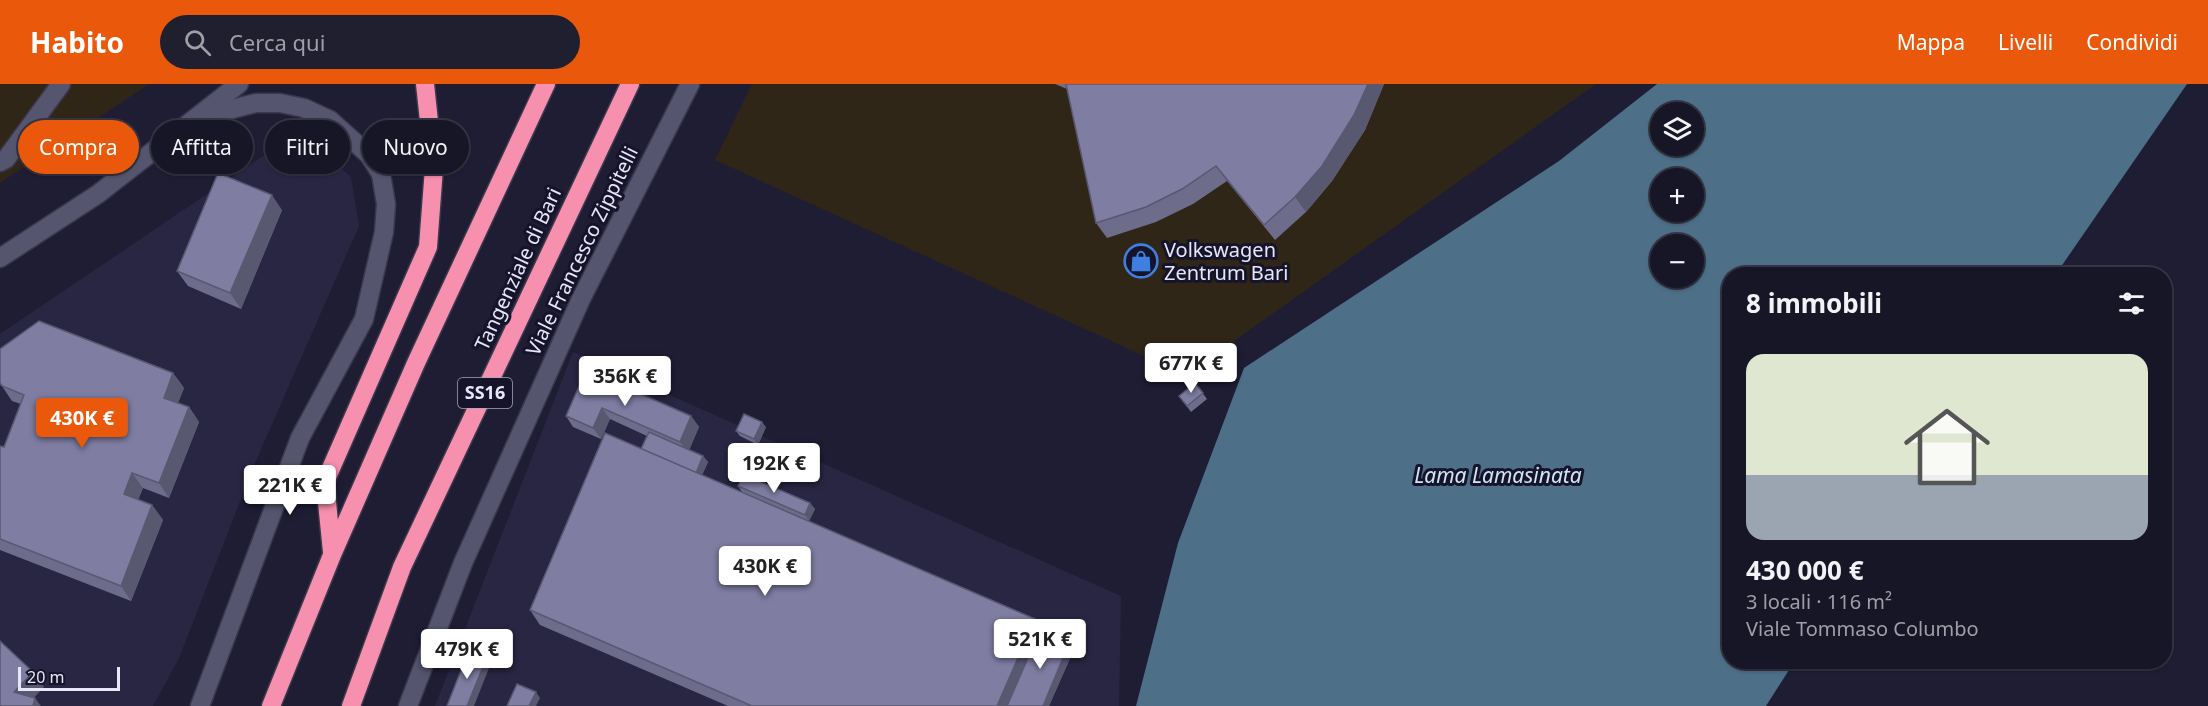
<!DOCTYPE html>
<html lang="it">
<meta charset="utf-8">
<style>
body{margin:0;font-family:"Noto Sans",sans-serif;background:#201f2f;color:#f1f3f6;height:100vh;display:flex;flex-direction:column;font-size:22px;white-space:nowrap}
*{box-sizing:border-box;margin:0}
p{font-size:20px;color:#9e9fa7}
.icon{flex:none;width:33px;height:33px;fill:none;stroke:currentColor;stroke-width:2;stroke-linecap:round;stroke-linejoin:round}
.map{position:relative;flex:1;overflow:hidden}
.sheet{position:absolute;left:1722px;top:183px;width:450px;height:402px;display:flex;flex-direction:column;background:#171627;border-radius:24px;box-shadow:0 2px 4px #0004,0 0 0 2px #363544}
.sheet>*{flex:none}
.top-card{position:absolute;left:18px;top:36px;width:570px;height:54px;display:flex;gap:12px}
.buttons{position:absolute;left:1650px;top:18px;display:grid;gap:12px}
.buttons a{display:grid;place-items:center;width:54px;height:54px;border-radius:50%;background:#171627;box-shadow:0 2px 4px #0004,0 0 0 2px #363544;font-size:30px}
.scale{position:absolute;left:18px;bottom:15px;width:102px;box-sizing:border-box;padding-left:6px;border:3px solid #e7e7f7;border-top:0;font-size:16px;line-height:21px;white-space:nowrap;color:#e7e7f7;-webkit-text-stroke:4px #16142a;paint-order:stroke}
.price{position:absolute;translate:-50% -51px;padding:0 14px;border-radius:6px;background:#fff;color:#222;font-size:20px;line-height:39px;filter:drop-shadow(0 2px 3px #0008)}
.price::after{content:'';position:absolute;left:50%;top:36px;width:18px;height:14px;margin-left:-9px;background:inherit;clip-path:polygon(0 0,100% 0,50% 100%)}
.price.selected{background:#ea580c;color:#fff}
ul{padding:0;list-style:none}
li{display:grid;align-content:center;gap:12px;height:318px;padding:0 24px}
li+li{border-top:2px solid #363544}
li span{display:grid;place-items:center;height:186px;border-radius:18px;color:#555}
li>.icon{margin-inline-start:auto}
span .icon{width:108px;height:108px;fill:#fffc;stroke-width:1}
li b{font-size:26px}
h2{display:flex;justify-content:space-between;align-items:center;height:72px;padding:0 24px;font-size:26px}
.tag{padding:0 21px;border-radius:27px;background:#171627;box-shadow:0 2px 4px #0004,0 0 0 2px #363544;font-size:21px;line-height:54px}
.tag.selected{background:#ea580c;color:#fff}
header{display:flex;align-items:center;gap:36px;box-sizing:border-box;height:84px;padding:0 30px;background:#ea580c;color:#fff}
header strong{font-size:28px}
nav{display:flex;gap:33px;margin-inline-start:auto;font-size:21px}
.search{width:420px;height:54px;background:#201f2f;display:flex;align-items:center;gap:15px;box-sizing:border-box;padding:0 21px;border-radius:33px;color:#9e9fa7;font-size:22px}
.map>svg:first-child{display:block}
.commercial{fill:#302617}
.built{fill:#282642}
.water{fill:#4d6f88;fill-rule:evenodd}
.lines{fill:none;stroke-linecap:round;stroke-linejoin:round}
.minor-casing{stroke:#3a384b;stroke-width:21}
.highway-casing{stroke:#3a384b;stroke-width:21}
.minor{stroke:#56556f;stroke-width:18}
.highway{stroke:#f78faf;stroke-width:18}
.wall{fill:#6d6c8b}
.shaded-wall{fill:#595871}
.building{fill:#7f7da2;stroke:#595871;stroke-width:1.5}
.labels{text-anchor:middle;stroke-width:6;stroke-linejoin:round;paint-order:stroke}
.shield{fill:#16142a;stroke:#a8a8ba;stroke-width:1.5}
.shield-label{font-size:18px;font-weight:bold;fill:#e7e7f7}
.poi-label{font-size:20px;fill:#e7e7f7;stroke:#16142a;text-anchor:start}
.street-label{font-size:20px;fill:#e7e7f7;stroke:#16142a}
.water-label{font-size:21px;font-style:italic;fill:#cfe6f7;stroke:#16142a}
</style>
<header>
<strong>Habito</strong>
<div class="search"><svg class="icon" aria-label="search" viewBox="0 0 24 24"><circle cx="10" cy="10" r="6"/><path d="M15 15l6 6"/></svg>Cerca qui</div>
<nav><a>Mappa</a><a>Livelli</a><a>Condividi</a></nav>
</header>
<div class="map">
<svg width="2208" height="622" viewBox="0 0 2208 622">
<rect width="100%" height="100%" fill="#1f1d34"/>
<g class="commercial">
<polygon points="0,0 149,0 0,99"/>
<polygon points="752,0 1596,0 1186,291 715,76"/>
</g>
<g class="built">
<polygon points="275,64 319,65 351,93 359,142 255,379 179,574 153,622 0,622 0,250"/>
<polygon points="573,268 1121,512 1119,622 435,622"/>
</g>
<path class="water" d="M 1657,0 L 2187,0 L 2056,190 L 1730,190 L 1730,578 L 1794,578 L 1766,622 L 1136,622 L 1178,459 L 1244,284 L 1559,77 ZM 1660,28 L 1694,28 L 1694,62 L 1660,62 ZM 1660,94 L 1694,94 L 1694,128 L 1660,128 ZM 1660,160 L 1694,160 L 1694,194 L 1660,194 Z"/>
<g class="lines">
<g class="minor-casing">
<g id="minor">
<polyline points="197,34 256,19 280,19 304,24 330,36 369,71 381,90 386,120 384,148 364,235 300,354 200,622"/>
<polyline points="0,78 6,75 61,0"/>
<polyline points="0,174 98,110 239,0"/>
<polyline points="408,622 463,479 581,215 690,0"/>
</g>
</g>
<g class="highway-casing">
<g id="highway">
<polyline points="332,468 325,398 428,163 434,84 425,0"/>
<polyline points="271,622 332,471 416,279 546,0"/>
<polyline points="351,622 402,483 630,0"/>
</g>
</g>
<use href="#minor" class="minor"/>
<use href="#highway" class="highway"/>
</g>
<g class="wall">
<polygon points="1055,0 1384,0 1365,46 1332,97 1306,128 1275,156 1227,97 1193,120 1156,138 1107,154 1096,139 1067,5"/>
<polygon points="282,126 241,225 188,202 177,187"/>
<polygon points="1154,272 1191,278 1196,284 1186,291 1158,278"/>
<polygon points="586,286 691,332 699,343 689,366 703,372 708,378 702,391 1041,544 1075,563 1049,622 728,622 540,541 530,526 641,365 647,352 610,335 601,355 573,343 566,332"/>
<polygon points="173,289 184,304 178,319 189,323 199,338 169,414 143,404 138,416 152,421 163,436 131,517 0,466 0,362 4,363 21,320 12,317 0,299"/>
<polygon points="1195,299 1207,315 1191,328 1179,312"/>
<polygon points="766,343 758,361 740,352 736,347"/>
<polygon points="738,402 810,419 815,425 809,437 742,408"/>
</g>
<g class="shaded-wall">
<polygon points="1368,0 1384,0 1365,46 1332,97 1306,128 1295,113"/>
<polygon points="272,111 282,126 241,225 230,209"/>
<polygon points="173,289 184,304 174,329 164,314"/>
<polygon points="189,323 199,338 169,414 159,399"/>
<polygon points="602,324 610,335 601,355 593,344"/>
<polygon points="691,332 699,343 688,369 680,358"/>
<polygon points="762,338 766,343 758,361 754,355"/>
<polygon points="703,372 708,378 698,400 694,394"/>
<polygon points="132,389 143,404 134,425 124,410"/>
<polygon points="810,419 815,425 809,437 805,431"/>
<polygon points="152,421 163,436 131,517 121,502"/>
<polygon points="1035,535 1045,550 1014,622 997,622"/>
<polygon points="1070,557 1075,563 1049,622 1043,622"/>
<polygon points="487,573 491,579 474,622 467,622"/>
<polygon points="33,588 44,603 26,622 14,608"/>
<polygon points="536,608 540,614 536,622 529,622"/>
<polygon points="35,614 41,622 33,622"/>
</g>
<g class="building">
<polygon points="1066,0 1368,0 1354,31 1322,82 1295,113 1264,141 1216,82 1182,105 1146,123 1096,139"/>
<polygon points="218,89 272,111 230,209 177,187"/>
<polygon points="39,237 173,289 164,314 189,323 159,399 132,389 124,410 152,421 121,502 0,455 0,362 4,363 24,311 2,302 0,299 0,265"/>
<polygon points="1158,262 1191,278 1182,285 1154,272"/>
<polygon points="586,286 691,332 680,358 602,324 593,344 566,332"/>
<polygon points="1195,299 1203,309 1187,322 1179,312"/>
<polygon points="744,330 762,338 754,355 736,347"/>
<polygon points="649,348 703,372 696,389 641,365"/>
<polygon points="605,349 1035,535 997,622 752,622 530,526"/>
<polygon points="743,390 810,419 805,431 738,402"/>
<polygon points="1041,544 1070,557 1043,622 1007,622"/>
<polygon points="0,557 33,588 14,608 35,614 33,622 0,622"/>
<polygon points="469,566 487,573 467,622 447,622"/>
<polygon points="517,600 536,608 529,622 507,622"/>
</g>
<defs>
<g id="shop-ring" transform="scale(1.725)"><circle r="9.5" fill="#16142a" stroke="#3f7fe0" stroke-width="1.5"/><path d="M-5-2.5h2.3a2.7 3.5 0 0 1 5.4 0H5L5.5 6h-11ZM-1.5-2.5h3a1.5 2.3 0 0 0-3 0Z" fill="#3f7fe0"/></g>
</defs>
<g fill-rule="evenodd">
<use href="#shop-ring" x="1141" y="177"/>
</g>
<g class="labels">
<rect class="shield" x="458" y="294" width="54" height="30" rx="4.5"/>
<g class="shield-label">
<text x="485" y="315">SS16</text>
</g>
<g class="poi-label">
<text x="1164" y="173">Volkswagen<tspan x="1164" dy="23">Zentrum Bari</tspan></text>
</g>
<g class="street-label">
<text transform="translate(582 167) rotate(-64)" y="7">Viale Francesco Zippitelli</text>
<text transform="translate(518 185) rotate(-65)" y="7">Tangenziale di Bari</text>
</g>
<g class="water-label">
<text x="1498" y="399">Lama Lamasinata</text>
</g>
</g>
</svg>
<div class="buttons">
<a><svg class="icon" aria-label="layers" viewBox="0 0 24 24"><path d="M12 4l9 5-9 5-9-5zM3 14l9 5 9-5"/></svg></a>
<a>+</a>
<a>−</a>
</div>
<div class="scale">20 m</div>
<b class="price" style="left:1191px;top:310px">677K €</b>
<b class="price" style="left:625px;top:323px">356K €</b>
<b class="price selected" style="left:82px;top:365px">430K €</b>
<b class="price" style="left:774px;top:410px">192K €</b>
<b class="price" style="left:290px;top:432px">221K €</b>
<b class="price" style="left:765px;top:513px">430K €</b>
<b class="price" style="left:1040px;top:586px">521K €</b>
<b class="price" style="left:467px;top:596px">479K €</b>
<div class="top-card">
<a class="tag selected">Compra</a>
<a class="tag">Affitta</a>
<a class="tag">Filtri</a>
<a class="tag">Nuovo</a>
</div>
<section class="sheet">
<h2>8 immobili<svg class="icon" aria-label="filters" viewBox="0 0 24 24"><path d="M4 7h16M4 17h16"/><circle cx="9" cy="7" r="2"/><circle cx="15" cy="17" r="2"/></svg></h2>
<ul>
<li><span style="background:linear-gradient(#dfe7d0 65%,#9aa5b1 0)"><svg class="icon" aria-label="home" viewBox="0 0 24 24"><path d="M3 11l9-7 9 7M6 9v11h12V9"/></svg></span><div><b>430 000 €</b><p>3 locali · 116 m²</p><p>Viale Tommaso Columbo</p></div></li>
</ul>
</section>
</div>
